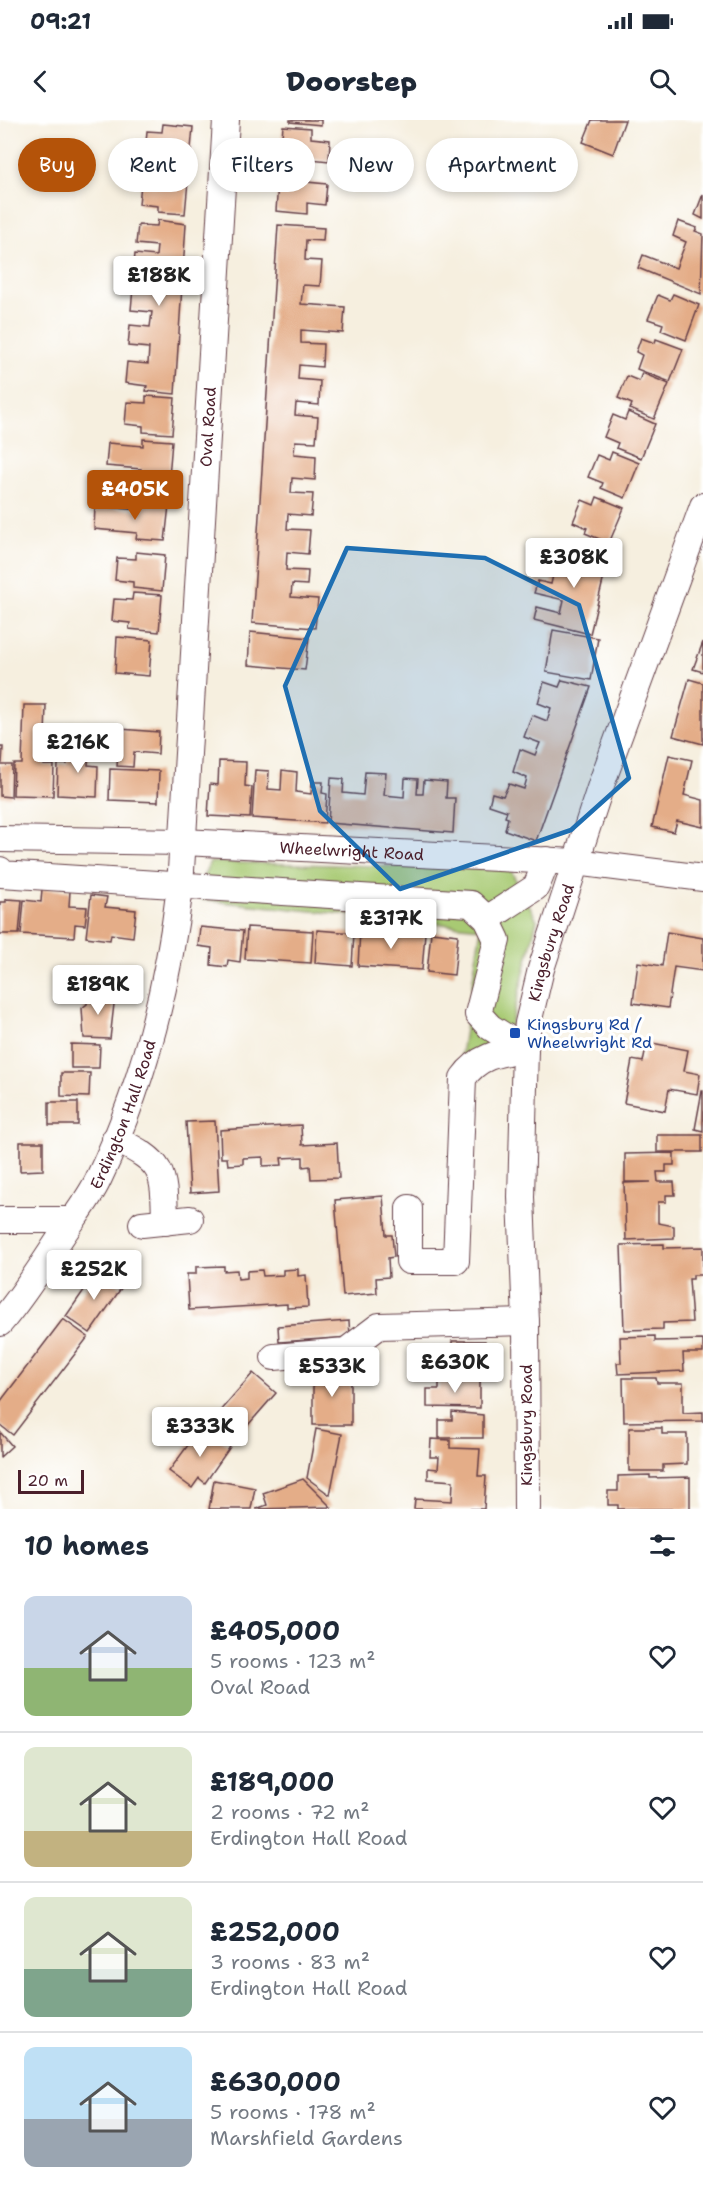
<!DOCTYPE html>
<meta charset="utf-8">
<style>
body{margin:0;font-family:"Shantell Sans",sans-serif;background:#f2f2f3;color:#1f2937;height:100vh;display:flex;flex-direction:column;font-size:22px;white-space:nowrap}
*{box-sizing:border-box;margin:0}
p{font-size:20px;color:#747a83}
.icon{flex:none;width:33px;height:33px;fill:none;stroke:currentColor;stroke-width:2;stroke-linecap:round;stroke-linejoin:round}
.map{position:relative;height:1389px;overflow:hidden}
.drawer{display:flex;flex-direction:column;background:#fff;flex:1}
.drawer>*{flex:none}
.top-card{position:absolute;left:18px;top:18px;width:668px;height:54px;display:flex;gap:12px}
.scale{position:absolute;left:18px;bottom:15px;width:66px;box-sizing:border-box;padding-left:6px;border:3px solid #4a1f2b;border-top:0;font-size:16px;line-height:21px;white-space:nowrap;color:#4a1f2b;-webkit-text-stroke:4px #fff;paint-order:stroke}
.price{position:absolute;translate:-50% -51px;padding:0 14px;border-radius:6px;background:#fff;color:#222;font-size:20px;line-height:39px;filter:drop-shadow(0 2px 3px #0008)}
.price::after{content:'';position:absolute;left:50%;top:36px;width:18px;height:14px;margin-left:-9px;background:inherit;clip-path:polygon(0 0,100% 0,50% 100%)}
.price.current{background:#b45309;color:#fff}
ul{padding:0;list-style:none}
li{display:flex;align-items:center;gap:18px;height:150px;padding:0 24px}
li+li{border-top:2px solid #e0e1e3}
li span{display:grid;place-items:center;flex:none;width:168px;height:120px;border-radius:12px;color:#555}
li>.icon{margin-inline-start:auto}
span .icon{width:72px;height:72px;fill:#fffc;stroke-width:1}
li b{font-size:26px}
h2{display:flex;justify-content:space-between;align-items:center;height:72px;padding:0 24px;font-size:26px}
.pill{padding:0 21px;border-radius:27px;background:#fff;box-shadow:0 3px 9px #0003;font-size:21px;line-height:54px}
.pill.current{background:#b45309;color:#fff}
.status{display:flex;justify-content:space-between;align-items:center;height:42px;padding:0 30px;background:#fff;direction:ltr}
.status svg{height:16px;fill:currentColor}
header{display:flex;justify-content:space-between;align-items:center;height:78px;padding:0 24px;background:#fff;font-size:27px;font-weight:800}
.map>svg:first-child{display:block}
.green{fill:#a8ca73;stroke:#79744f;stroke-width:1.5}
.building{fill:#e4ad88}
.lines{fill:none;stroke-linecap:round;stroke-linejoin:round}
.minor-casing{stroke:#643e46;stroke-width:28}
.minor{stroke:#fff;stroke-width:26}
.marked{fill:#1f6fb2;fill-opacity:0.2;stroke:#1f6fb2;stroke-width:4.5;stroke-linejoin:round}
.transit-dot{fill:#1a4fb4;stroke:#fff;stroke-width:2}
.labels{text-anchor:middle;stroke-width:6;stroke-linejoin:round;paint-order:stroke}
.street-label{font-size:16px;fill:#4a1f2b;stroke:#fff}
.transit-label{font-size:16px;fill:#164399;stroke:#fff;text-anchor:start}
</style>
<div class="status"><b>09:21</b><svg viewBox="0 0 49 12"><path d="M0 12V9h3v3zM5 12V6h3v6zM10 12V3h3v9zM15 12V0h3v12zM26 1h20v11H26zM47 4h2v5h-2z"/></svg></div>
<header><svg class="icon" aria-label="back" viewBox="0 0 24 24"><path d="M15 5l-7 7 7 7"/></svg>Doorstep<svg class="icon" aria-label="search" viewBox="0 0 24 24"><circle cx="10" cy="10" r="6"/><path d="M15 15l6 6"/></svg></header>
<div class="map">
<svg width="703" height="1389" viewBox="0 0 703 1389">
<rect width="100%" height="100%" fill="#fff"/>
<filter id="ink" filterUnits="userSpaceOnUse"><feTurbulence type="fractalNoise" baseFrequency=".0167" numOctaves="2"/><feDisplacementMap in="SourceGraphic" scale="12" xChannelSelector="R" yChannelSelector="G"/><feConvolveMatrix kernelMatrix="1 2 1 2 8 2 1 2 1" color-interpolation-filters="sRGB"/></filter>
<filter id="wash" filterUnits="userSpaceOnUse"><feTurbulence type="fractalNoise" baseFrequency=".008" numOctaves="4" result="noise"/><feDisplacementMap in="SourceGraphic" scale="24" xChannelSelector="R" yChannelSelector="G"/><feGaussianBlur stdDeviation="1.35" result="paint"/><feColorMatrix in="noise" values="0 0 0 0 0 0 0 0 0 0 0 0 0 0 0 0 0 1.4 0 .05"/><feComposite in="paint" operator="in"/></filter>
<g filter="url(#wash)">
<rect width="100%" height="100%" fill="#f6efdf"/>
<polygon class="green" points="210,742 510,749 537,800 502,941 461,935 481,808 202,780 201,761"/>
<g id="blocks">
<g class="building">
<polygon points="290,0 321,0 321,5 290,2"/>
<polygon points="592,0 625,0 613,34 583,22"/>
<polygon points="163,4 193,7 185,94 158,92 158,86 139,84 141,64 160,65 160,56 142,55 144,34 161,35 162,25 146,23 147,11 162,12"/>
<polygon points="283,6 311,8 311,18 330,20 329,41 311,39 310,50 279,47"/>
<polygon points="279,49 308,52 307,62 327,64 325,85 307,83 307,94 276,91"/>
<polygon points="703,74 703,99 695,95"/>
<polygon points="158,100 186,104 175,274 146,271 147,266 125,263 127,242 148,244 149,228 128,226 130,205 150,207 152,192 131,190 133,168 151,170 153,156 133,154 135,134 156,136 157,126 136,124 138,105 157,106"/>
<polygon points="678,101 697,108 695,111 703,114 701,174 638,148 643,135 676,148 686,122 673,116"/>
<polygon points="278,105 324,108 323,121 306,120 305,140 322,141 320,166 303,165 301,184 345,187 343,213 301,210 301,223 323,224 322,247 299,245 298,259 320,261 319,285 296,283 295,295 318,297 316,322 295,321 294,334 316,336 315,360 292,358 291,373 313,374 311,396 288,394 287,409 310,410 308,434 287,432 286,450 308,451 307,465 292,464 291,477 318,479 315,508 252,503"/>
<polygon points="673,174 699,185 686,220 661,210 663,204 648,199 658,175 670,180"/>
<polygon points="641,218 655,223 656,219 683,229 670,262 637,249 642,235 636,232"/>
<polygon points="642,253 669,264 654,299 630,289 632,284 618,278 627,256 639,261"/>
<polygon points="146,276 175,278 172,314 143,312 143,306 125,304 127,282 146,283"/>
<polygon points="628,292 655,304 641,338 616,328 618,323 604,317 613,295 625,300"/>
<polygon points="143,319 172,321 169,357 140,355 141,349 106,346 108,323 143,326"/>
<polygon points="612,332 639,343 625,378 601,368 603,363 588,357 597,335 609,340"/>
<polygon points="597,377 624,388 609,423 585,413 587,408 573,402 582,380 594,385"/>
<polygon points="140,383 169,385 165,421 136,419 137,413 94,409 95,386 139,390"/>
<polygon points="555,423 609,436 590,514 534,500 537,487 561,493 564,480 534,473 538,461 551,464 554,451 568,454 572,442 552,437"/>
<polygon points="136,432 165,435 162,471 133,468 133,462 115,460 117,438 136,439"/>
<polygon points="133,473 162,475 159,512 129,509 130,503 112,501 114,479 132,480"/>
<polygon points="553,510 598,518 591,560 546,552"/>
<polygon points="250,512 309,518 305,550 248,545"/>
<polygon points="117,517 152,520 149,556 115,553"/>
<polygon points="703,522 703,552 693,549"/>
<polygon points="689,559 703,563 703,624 673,616"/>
<polygon points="562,560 591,567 536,721 505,710 508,698 505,697 507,691 489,685 492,673 503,676 509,664 524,669 527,658 513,652 520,629 535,635 540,623 524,617 532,595 547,601 551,588 538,583 544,562 559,567"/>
<polygon points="24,585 46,585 44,645 54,645 53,676 13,675 14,644 22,644"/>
<polygon points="120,609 159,612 158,634 134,632 133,647 117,646"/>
<polygon points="67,626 89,627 88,645 98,646 97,677 57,675 58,644 67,644"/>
<polygon points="0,627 3,627 2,643 0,643"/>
<polygon points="669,635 692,640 684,675 703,680 703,707 677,701 674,712 652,707"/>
<polygon points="219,641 246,642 245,666 252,667 250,698 208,696 210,664 218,665"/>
<polygon points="0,645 12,645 11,677 0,676"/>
<polygon points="110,649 159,651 158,682 109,680"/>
<polygon points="255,650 269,651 268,669 281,670 282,650 297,652 296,672 311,674 312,662 323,662 322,673 327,674 325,703 252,698"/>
<polygon points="365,652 386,653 384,675 404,677 405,658 418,659 417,674 423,674 424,660 447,662 446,678 455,678 453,713 328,703 331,658 344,659 343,673 363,675"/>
<polygon points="42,769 70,771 69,786 87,787 85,805 75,804 74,817 21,814 24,780 41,782"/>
<polygon points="91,775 107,777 105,787 136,790 133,817 111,814 110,820 86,817"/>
<polygon points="6,779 22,780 19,814 0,814 0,782 6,782"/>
<polygon points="200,807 243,811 240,842 228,840 227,847 211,845 212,828 198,826"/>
<polygon points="247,807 313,811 311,843 245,839"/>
<polygon points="317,810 354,813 352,846 315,843"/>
<polygon points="360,810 425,813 422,850 358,846"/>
<polygon points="431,812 458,815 454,855 427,852"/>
<polygon points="667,812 703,818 703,851 674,847 668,888 633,883 638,842 662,846"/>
<polygon points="88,873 109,873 110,883 114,884 110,919 84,918 82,888 87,884"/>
<polygon points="647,922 688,930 684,951 700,954 697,974 669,969 665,991 624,983 632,940 643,942"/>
<polygon points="71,924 100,925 99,948 71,948"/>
<polygon points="61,953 90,953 89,977 61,976"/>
<polygon points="702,971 703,971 703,1011 695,1009"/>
<rect x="49" y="982" width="29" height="23"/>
<polygon points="215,1001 219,1071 190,1073 186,1002"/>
<polygon points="301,1005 302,1025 337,1023 339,1058 311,1059 310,1046 303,1047 303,1037 281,1038 282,1045 263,1046 263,1037 243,1038 243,1044 228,1045 227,1038 221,1038 220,1010"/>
<rect x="657" y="1015" width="45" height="17"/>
<polygon points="20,1022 43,1022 43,1050 20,1051"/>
<polygon points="674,1033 674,1045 666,1045 666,1052 657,1052 658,1062 674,1062 675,1075 666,1075 666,1082 658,1082 658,1103 674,1106 674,1118 626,1120 624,1063 651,1062 625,1062 625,1034"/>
<polygon points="383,1076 386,1115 392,1115 394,1137 388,1138 389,1157 376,1158 377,1173 343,1176 335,1080"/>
<polygon points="664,1124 664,1128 703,1127 703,1155 693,1155 693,1159 689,1159 692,1202 663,1203 663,1209 624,1210 621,1125"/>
<polygon points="224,1146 224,1151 237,1150 238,1159 247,1158 247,1151 262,1150 263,1156 283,1155 283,1150 298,1149 298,1156 306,1155 308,1187 287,1188 287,1184 189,1190 187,1154 196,1154 196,1147"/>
<polygon points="98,1150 122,1167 90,1213 66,1196"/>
<polygon points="63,1199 88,1217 13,1315 0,1305 0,1282"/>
<polygon points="349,1201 350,1217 279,1222 278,1206"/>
<polygon points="655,1216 655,1221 703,1220 703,1233 683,1233 684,1251 618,1254 617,1243 621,1243 620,1217"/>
<polygon points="452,1221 485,1221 486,1253 453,1253 453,1239 440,1239 440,1228 452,1227"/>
<polygon points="351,1251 351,1305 313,1305 313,1252"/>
<polygon points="253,1253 276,1273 235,1320 212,1300"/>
<polygon points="623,1258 656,1258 657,1263 683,1263 683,1293 703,1292 703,1301 624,1302"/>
<polygon points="439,1259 480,1259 480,1288 427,1287 427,1269 439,1269"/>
<polygon points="452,1292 483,1295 483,1318 439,1318 439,1300 452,1300"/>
<polygon points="202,1306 230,1327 205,1363 199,1358 192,1368 169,1351"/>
<polygon points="629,1308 662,1308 662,1314 687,1314 687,1344 663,1345 663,1351 629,1351"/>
<polygon points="316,1309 342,1314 330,1375 307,1358"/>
<polygon points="0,1312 12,1326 0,1337"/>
<polygon points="431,1319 450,1320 450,1328 480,1329 478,1356 486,1356 484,1389 414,1389 415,1379 452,1381 453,1361 428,1359 428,1348 438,1349 439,1337 430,1337"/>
<polygon points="650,1355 650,1358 690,1357 690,1389 618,1389 618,1385 608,1385 608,1371 618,1371 618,1356"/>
<polygon points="303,1359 331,1387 256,1389 267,1385 263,1373"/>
<polygon points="214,1360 255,1368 251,1389 209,1389"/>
</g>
</g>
</g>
<g filter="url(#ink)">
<use href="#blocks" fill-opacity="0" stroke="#643e46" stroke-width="1.5"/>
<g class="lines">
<g class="minor-casing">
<g id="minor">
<path id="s1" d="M 0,719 L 183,722 L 576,742 L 703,758"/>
<polyline points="0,750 1,754 471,784 487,799 497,820 478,894 490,907 525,929"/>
<polyline points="487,799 536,767 547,740"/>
<path d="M 115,1019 C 164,1043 164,1049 165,1102"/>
<path d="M 409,1088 L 409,1141 L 456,1141 L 463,958 C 479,935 499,933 525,929"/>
<polyline points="0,1100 72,1100"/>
<polyline points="142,1104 190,1099"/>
<path id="s2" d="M 0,1203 C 24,1175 43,1144 63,1114 C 75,1096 89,1079 98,1060 C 142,968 168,867 180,767 L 226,0"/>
<polyline points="274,1237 346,1231 379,1206 526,1202"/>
<path id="s3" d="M 527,1389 L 526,1202 L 521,1077 L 525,929 L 528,903 L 541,849 L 601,665 L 703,386"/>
</g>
</g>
<use href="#minor" class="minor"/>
</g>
</g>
<path class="marked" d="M 347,428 L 485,438 L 579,485 L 629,658 L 571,710 L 400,769 L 320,691 L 285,566 Z"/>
<rect class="transit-dot" x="509" y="907" width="12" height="12" rx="3"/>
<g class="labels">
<g class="street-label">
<text dy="6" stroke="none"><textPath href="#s2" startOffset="940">Oval Road</textPath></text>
<text dy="6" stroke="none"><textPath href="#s1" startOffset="352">Wheelwright Road</textPath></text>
<text dy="6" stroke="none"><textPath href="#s3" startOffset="570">Kingsbury Road</textPath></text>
<text dy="6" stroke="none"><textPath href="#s2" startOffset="244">Erdington Hall Road</textPath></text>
<text transform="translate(526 1305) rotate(-90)" y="6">Kingsbury Road</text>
</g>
<g class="transit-label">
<text x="527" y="910">Kingsbury Rd /<tspan x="527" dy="18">Wheelwright Rd</tspan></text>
</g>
</g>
</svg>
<div class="scale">20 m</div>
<b class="price" style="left:159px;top:187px">£188K</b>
<b class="price current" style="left:135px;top:401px">£405K</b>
<b class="price" style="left:574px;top:469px">£308K</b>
<b class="price" style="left:78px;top:654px">£216K</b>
<b class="price" style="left:391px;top:830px">£317K</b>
<b class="price" style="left:98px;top:896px">£189K</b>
<b class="price" style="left:94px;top:1181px">£252K</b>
<b class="price" style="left:455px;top:1274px">£630K</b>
<b class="price" style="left:332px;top:1278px">£533K</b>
<b class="price" style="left:200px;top:1338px">£333K</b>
<div class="top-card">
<a class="pill current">Buy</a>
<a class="pill">Rent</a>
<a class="pill">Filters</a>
<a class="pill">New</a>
<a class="pill">Apartment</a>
</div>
</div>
<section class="drawer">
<h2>10 homes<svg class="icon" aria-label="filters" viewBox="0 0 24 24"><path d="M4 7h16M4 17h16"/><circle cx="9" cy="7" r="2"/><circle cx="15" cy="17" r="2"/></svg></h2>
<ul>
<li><span style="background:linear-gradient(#c9d6e8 60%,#8fb573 0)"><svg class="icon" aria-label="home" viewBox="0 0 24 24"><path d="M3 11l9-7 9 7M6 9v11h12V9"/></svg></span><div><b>£405,000</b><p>5 rooms · 123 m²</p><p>Oval Road</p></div><svg class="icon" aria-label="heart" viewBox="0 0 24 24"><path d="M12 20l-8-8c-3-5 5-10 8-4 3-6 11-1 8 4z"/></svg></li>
<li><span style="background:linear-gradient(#dfe7d0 70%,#c2b280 0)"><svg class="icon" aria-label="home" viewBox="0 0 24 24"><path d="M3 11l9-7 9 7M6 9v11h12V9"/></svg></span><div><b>£189,000</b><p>2 rooms · 72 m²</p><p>Erdington Hall Road</p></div><svg class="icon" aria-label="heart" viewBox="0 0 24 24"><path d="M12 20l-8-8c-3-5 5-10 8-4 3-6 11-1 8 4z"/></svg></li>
<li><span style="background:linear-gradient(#dfe7d0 60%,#7fa58c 0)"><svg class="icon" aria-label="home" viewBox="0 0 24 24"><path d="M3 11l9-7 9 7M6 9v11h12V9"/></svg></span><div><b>£252,000</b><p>3 rooms · 83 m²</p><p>Erdington Hall Road</p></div><svg class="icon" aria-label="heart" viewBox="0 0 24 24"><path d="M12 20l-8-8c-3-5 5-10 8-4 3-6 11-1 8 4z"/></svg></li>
<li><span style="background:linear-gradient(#bfe0f5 60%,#9aa5b1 0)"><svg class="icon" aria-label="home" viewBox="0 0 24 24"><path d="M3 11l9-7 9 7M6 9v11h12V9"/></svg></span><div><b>£630,000</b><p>5 rooms · 178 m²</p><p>Marshfield Gardens</p></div><svg class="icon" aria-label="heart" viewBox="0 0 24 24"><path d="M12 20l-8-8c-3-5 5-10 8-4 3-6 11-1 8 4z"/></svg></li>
</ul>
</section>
